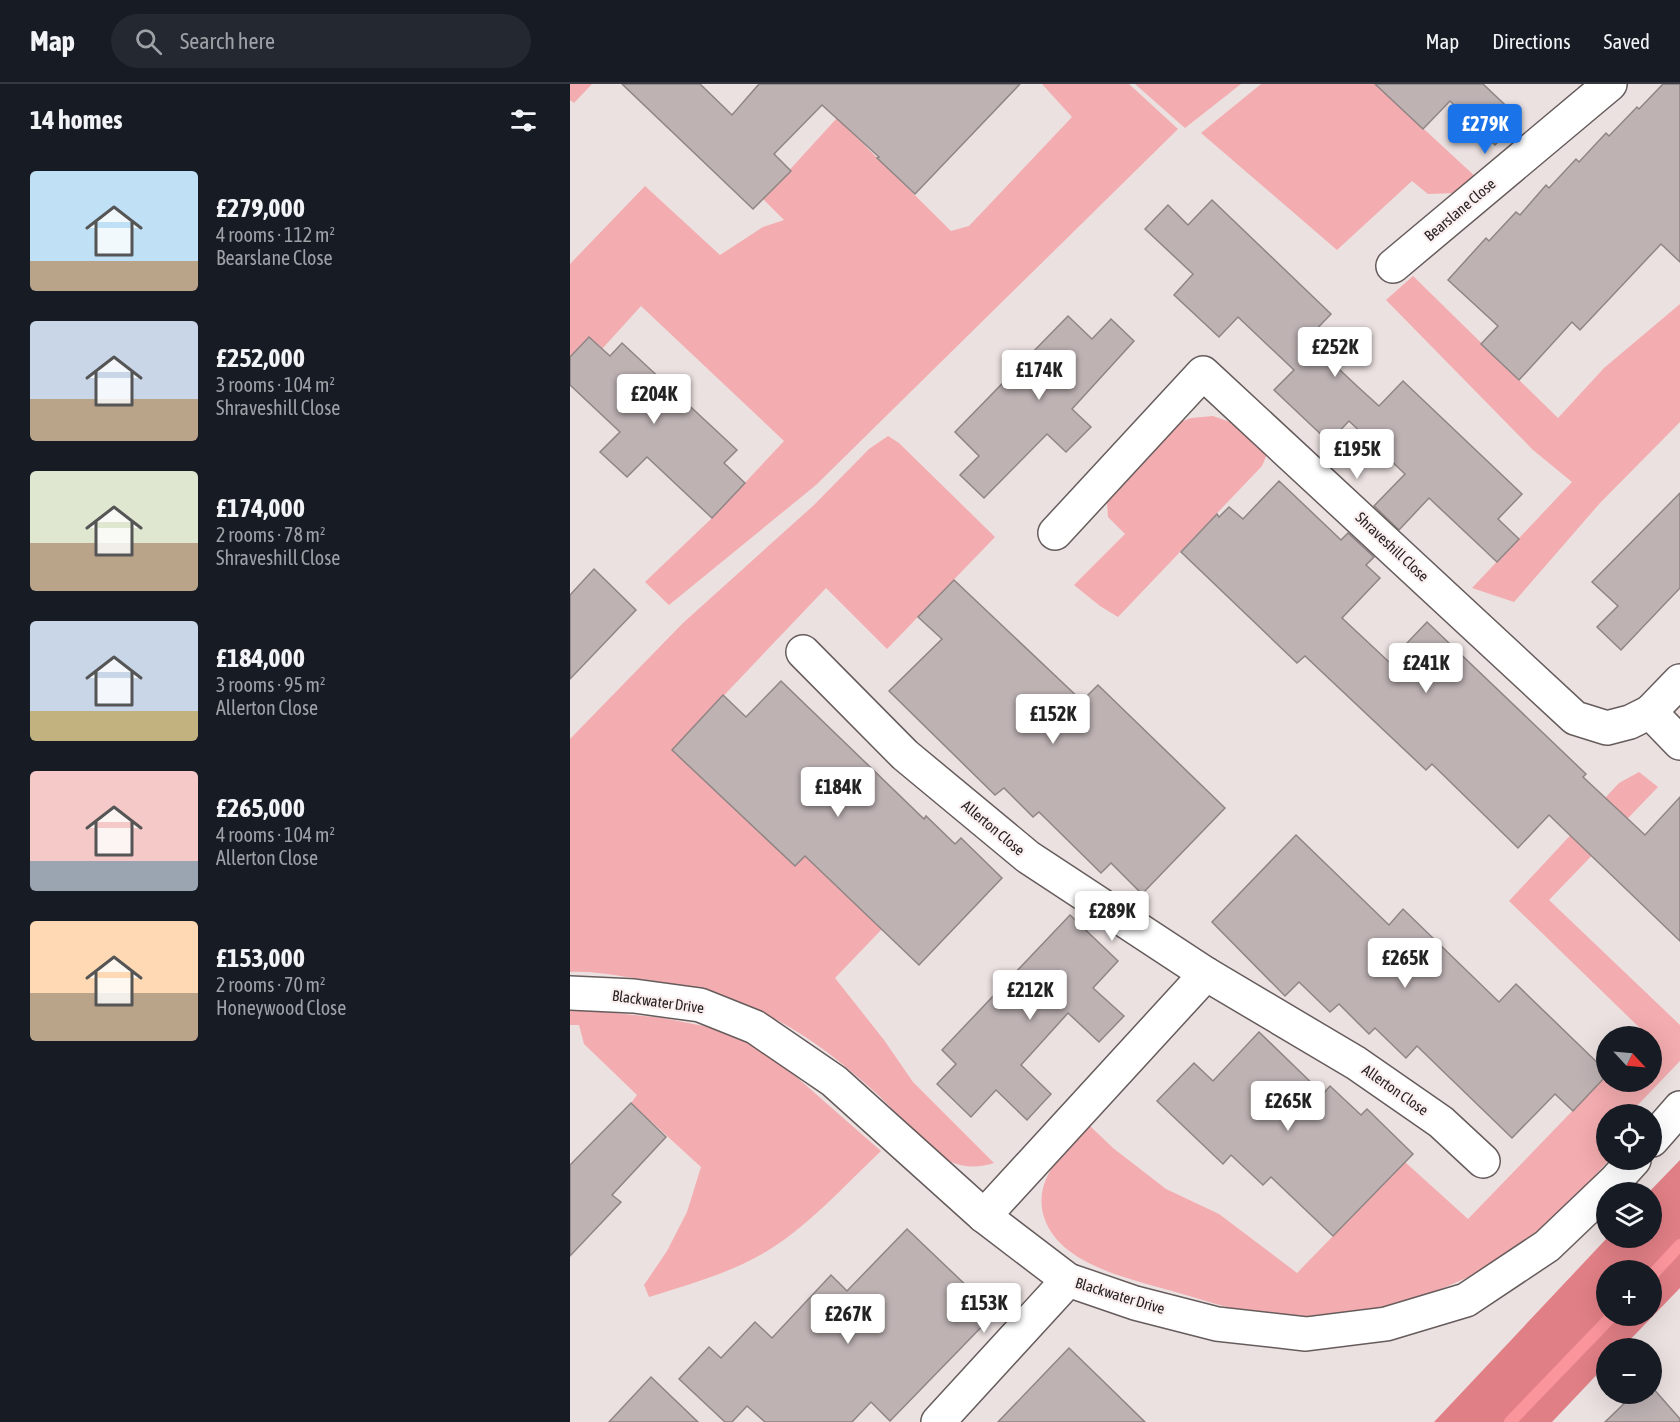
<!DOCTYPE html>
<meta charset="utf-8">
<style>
body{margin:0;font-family:"Asap Condensed",sans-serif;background:#242831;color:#f1f3f6;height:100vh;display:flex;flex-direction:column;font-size:22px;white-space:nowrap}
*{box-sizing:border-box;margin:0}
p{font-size:20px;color:#9ea1a6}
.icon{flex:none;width:33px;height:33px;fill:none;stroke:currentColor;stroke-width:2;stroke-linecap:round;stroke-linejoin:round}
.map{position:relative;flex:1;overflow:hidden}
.drawer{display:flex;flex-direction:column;background:#171b24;width:570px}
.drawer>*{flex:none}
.needle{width:39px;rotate:116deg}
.tools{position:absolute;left:1026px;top:942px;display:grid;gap:12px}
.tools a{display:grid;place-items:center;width:66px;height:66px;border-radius:50%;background:#171b24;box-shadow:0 6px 24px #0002;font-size:30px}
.price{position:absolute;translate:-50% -51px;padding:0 14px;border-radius:6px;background:#fff;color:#222;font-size:20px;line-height:39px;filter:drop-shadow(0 2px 3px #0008)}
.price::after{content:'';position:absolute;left:50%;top:36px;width:18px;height:14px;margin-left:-9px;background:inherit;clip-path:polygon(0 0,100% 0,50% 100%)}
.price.current{background:#1a73e8;color:#fff}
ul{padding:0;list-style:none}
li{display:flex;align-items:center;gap:18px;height:150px;padding:0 30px}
li span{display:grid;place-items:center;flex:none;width:168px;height:120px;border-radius:6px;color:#555}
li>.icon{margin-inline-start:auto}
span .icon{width:72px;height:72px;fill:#fffc;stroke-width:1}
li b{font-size:26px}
h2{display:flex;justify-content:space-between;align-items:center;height:72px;padding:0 30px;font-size:26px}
header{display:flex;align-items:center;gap:36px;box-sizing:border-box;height:84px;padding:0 30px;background:#171b24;border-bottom:2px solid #363941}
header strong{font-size:28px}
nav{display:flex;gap:33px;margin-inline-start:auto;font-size:21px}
.search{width:420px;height:54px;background:#242831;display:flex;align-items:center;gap:15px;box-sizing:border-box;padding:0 21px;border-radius:33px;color:#9ea1a6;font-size:22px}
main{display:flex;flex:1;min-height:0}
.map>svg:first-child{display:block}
.green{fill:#f3acaf}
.forest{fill:#e17f86;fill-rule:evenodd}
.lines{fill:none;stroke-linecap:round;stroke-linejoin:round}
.stream{stroke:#fa959c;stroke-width:12}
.building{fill:#beb2b3;stroke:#8f8585;stroke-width:1.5}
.street-casing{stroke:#665c5c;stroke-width:36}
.street{stroke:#fff;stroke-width:33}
.labels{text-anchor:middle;stroke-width:4.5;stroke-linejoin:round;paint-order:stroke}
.street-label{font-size:15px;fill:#272323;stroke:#faeeee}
</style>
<header>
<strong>Map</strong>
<div class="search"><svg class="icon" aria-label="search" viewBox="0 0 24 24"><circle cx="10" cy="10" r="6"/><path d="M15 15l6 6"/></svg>Search here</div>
<nav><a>Map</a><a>Directions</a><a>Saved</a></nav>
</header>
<main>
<section class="drawer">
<h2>14 homes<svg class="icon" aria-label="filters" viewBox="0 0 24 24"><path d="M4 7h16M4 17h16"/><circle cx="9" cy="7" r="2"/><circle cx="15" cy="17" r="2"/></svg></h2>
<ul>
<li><span style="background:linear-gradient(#bfe0f5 75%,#b9a48a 0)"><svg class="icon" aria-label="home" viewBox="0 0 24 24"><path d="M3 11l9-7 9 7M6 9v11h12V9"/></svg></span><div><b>£279,000</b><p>4 rooms · 112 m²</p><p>Bearslane Close</p></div></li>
<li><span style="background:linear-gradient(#c9d6e8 65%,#b9a48a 0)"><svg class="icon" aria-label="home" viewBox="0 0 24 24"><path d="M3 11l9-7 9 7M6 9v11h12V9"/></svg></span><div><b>£252,000</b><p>3 rooms · 104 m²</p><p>Shraveshill Close</p></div></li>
<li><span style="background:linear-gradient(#dfe7d0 60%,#b9a48a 0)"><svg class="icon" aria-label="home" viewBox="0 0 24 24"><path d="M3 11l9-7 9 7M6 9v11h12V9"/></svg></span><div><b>£174,000</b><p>2 rooms · 78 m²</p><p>Shraveshill Close</p></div></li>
<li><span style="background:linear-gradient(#c9d6e8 75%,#c2b280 0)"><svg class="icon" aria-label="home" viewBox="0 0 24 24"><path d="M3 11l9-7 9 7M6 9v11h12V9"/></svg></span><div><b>£184,000</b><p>3 rooms · 95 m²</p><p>Allerton Close</p></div></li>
<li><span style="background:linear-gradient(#f6c9c9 75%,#9aa5b1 0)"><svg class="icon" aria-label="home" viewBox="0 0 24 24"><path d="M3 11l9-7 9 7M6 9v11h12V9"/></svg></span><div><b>£265,000</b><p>4 rooms · 104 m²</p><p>Allerton Close</p></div></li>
<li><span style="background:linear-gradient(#ffd9b3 60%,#b9a48a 0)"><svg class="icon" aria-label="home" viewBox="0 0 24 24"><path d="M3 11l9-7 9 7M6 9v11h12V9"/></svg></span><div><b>£153,000</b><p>2 rooms · 70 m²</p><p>Honeywood Close</p></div></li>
</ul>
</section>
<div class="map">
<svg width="1110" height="1338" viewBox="0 0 1110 1338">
<rect width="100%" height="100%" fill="#ece1e1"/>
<g class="green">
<polygon points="0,0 22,0 4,19 0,16"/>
<polygon points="472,0 559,0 608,45 246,401 99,521 75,498 142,434 214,357 71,222 32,265 19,253 0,273 0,180 75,102 150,171 193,143 214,136 193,115 267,34 381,147 399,142 502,33"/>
<polygon points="565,0 671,0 615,44"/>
<polygon points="691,0 805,0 907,94 887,109 858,110 842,97 767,166 631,49"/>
<polygon points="843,192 988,334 1034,284 1110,220 1110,338 1030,419 944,518 902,504 1002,398 963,366 816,216"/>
<polygon points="643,332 666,340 697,370 692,382 548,533 530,522 504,501 555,450 538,433 536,404 600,342 621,334"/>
<path d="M 318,352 L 329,359 L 425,453 L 317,565 L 256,504 L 102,666 L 225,782 L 235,772 L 312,845 L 265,894 L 314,956 L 343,998 L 424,1079 C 409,1084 394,1084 379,1077 C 357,1067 326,1027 306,1009 C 276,982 243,955 207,936 C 160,911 115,901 64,894 C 42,891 22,887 0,888 L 0,655 L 113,539 L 244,421 L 299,365 Z"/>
<path d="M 1069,688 L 1088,703 L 979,816 L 1110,941 L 1110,977 L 1063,1026 L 1063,1030 L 1036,1030 L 1036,1076 L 1039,1076 C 1015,1102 992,1132 964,1154 C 917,1189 851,1217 794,1228 C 764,1234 708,1233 677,1227 C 652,1223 627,1214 602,1207 C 561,1195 489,1181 474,1133 C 462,1094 496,1066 519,1041 L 543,1064 L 596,1105 L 649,1130 L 727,1189 L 835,1078 L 898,1135 L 1036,992 L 1036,998 L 1082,998 L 1082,952 L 1074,952 L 1076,950 L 939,817 L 1049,699 Z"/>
<path d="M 0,926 L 16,926 L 93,934 L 154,946 L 199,969 L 311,1067 C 275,1101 235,1146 192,1170 C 157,1190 117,1201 79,1213 L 74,1201 L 97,1167 L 117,1128 L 131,1083 L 61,1019 L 67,1011 L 14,960 L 9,941 L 0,941 Z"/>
</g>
<path class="forest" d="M 1110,1076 L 1110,1204 L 1052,1264 L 1036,1264 L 1036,1281 L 982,1338 L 864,1338 L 1037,1154 L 1082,1154 L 1082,1108 L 1079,1108 ZM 1036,1186 L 1082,1186 L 1082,1232 L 1036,1232 Z"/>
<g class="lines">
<g class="stream">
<polyline points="1082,1191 1110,1161"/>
<polyline points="940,1338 1042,1232"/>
</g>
</g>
<g class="building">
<polygon points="52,0 130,0 162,31 189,0 450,0 345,110 307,74 309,73 252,21 204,70 221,87 183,125"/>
<polygon points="805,0 913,0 950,35 925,61 880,17 853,45"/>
<polygon points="1093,0 1110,0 1110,178 1091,160 1010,246 1002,238 949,296 911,260 928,242 878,196 916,154 919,157 946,128 950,131 976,101 979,104 1006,75 1009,78 1036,49 1039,52 1067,23 1069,25"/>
<polygon points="642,116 761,230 737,255 788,303 809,322 833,297 952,410 928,435 949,455 927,478 859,414 829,446 804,422 835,390 779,337 759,358 704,306 724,286 668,233 649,253 604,211 623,190 575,145 598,121 618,141"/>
<polygon points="498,232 522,255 541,235 564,257 502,325 521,343 496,368 477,350 414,414 390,391 409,372 385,348"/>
<polygon points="19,253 40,272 52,259 167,366 154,379 175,399 142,434 77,373 57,393 30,368 50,348 0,301 0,273"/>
<polygon points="709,397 771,456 778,449 804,473 796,481 810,494 772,534 819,578 857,538 1016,690 1013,693 1075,751 1110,713 1110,857 979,731 948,764 862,680 856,686 735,572 727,579 611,468 647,430 649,433 659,423 673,435"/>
<polygon points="1110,409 1110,504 1051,566 1027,543 1048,522 1022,498"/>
<polygon points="24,485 66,526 0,595 0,511"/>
<polygon points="384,496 512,617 528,601 655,724 572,810 541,779 531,789 469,728 463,733 434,704 425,711 319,607 372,555 348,533"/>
<polygon points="211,597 354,735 356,732 385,760 391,754 432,794 349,881 235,772 225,782 102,666 153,611 176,633"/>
<polygon points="726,751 819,841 833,825 929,918 946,900 1036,987 1036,992 1003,1027 985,1010 942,1054 847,962 836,974 805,944 799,950 769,920 760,928 729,898 715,912 642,838"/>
<polygon points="500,831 548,877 523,904 554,932 529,958 498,929 451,981 481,1010 457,1036 426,1006 401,1033 367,1000 386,980 372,966"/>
<polygon points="689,948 753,1010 760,1002 791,1031 797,1025 843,1070 763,1152 701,1093 693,1101 661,1071 653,1080 587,1017 624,979 643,997"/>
<polygon points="61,1019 96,1053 42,1111 51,1118 0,1172 0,1081"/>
<polygon points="337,1145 425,1229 320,1337 301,1318 282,1338 195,1338 177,1322 162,1338 155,1338 109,1295 139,1263 151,1274 185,1238 202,1254 261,1191 277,1207"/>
<polygon points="499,1264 531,1295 575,1338 428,1338"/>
<polygon points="81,1293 128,1338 39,1338"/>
<polygon points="1082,1303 1110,1335 1110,1338 1035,1338 1064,1310 1082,1310"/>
</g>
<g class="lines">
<g class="street-casing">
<g id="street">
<polyline points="823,182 1040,0"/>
<polyline points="485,449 633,289 1005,634 1037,644 1060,638 1080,628 1110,659"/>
<polyline points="233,568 335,671 458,773 636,890 786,979 871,1038 913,1077"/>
<polyline points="1080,628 1110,597"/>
<polyline points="0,909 64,912 130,921 185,943 264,997 414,1132 498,1196 565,1219 647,1240 736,1250 816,1240 896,1216 977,1162 1044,1098 1064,1076"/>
<polyline points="1082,1056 1110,1024"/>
<polyline points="414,1132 636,890"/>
<polyline points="368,1338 498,1196"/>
</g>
</g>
<use href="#street" class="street"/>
</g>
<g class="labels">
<g class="street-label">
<text transform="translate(890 126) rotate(-40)" y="5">Bearslane Close</text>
<text transform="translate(822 463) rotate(43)" y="5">Shraveshill Close</text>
<text transform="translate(423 744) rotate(40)" y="5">Allerton Close</text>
<text transform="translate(88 918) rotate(8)" y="5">Blackwater Drive</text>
<text transform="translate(825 1006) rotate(35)" y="5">Allerton Close</text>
<text transform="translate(550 1212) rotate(17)" y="5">Blackwater Drive</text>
</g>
</g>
</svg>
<div class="tools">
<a><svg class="needle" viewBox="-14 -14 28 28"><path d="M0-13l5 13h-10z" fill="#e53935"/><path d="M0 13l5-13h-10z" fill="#9ea1a6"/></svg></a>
<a><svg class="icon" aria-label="locate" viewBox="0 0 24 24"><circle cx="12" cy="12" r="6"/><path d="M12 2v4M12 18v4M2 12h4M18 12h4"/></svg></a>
<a><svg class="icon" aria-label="layers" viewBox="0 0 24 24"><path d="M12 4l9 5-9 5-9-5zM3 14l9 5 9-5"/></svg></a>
<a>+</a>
<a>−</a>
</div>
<b class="price current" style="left:915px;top:71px">£279K</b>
<b class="price" style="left:765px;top:294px">£252K</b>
<b class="price" style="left:469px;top:317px">£174K</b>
<b class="price" style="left:84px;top:341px">£204K</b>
<b class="price" style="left:787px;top:396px">£195K</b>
<b class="price" style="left:856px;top:610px">£241K</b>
<b class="price" style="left:483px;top:661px">£152K</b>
<b class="price" style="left:268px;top:734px">£184K</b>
<b class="price" style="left:542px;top:858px">£289K</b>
<b class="price" style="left:835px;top:905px">£265K</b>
<b class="price" style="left:460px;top:937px">£212K</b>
<b class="price" style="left:718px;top:1048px">£265K</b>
<b class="price" style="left:414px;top:1250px">£153K</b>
<b class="price" style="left:278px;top:1261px">£267K</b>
</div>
</main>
